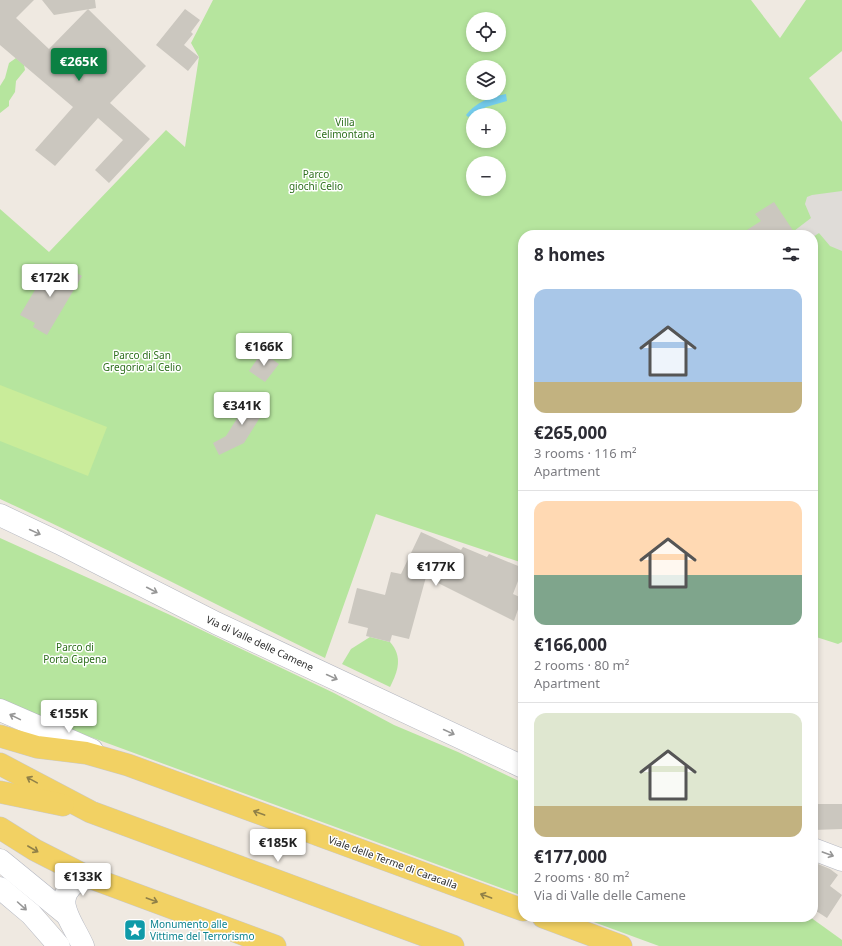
<!DOCTYPE html>
<meta charset="utf-8">
<style>
body{margin:0;font-family:"Noto Sans",sans-serif;background:#f7f7f7;color:#2b2b33;height:100vh;display:flex;flex-direction:column;font-size:15px;white-space:nowrap}
*{box-sizing:border-box;margin:0}
p{font-size:13px;color:#7c7c81}
.icon{flex:none;width:22px;height:22px;fill:none;stroke:currentColor;stroke-width:2;stroke-linecap:round;stroke-linejoin:round}
.map{position:relative;flex:1;overflow:hidden}
.drawer{position:absolute;left:518px;top:230px;width:300px;height:692px;display:flex;flex-direction:column;background:#fff;border-radius:16px;box-shadow:0 2px 6px #0003}
.drawer>*{flex:none}
.tools{position:absolute;left:466px;top:12px;display:grid;gap:8px}
.tools a{display:grid;place-items:center;width:40px;height:40px;border-radius:50%;background:#fff;box-shadow:0 2px 6px #0003;font-size:20px}
.price{position:absolute;translate:-50% -34px;padding:0 9px;border-radius:4px;background:#fff;color:#222;font-size:13px;line-height:26px;filter:drop-shadow(0 1px 2px #0008)}
.price::after{content:'';position:absolute;left:50%;top:24px;width:12px;height:9px;margin-left:-6px;background:inherit;clip-path:polygon(0 0,100% 0,50% 100%)}
.price.on{background:#0b8043;color:#fff}
ul{padding:0;list-style:none}
li{display:grid;align-content:center;gap:8px;height:212px;padding:0 16px}
li+li{border-top:1px solid #e1e1e2}
li span{display:grid;place-items:center;height:124px;border-radius:12px;color:#555}
li>.icon{margin-inline-start:auto}
span .icon{width:72px;height:72px;fill:#fffc;stroke-width:1}
li b{font-size:17px}
h2{display:flex;justify-content:space-between;align-items:center;height:48px;padding:0 16px;font-size:17px}
.map>svg:first-child{display:block}
.green{fill:#b6e59e;fill-rule:evenodd}
.pitch{fill:#c9ec9a}
.plaza{fill:#dfdcd8}
.water{fill:#75cff0}
.building{fill:#cbc7bf}
.lines{fill:none;stroke-linecap:round;stroke-linejoin:round}
.minor-casing{stroke:#b4b7c1;stroke-width:23}
.major-casing{stroke:#c9c9c9;stroke-width:23}
.minor{stroke:#fff;stroke-width:22}
.major{stroke:#f2d163;stroke-width:22}
.oneway{stroke:#969696}
.oneway2{stroke:#908048}
.labels{text-anchor:middle;stroke-width:3;stroke-linejoin:round;paint-order:stroke}
.park-label{font-size:10px;fill:#2c6e1b;stroke:#fff}
.street-label{font-size:10px;fill:#2e2e2e;stroke:#fff}
.culture-label{font-size:10px;fill:#0d838f;stroke:#fff;text-anchor:start}
</style>
<div class="map">
<svg width="842" height="946" viewBox="0 0 842 946">
<rect width="100%" height="100%" fill="#efe9e1"/>
<g class="green">
<path d="M 213,0 L 751,0 L 780,38 L 806,0 L 842,0 L 842,51 L 809,78 L 842,122 L 842,642 L 838,644 L 813,636 L 813,235 L 523,235 L 523,563 L 376,514 L 325,658 C 216,605 109,549 0,499 L 0,209 L 49,252 L 166,130 L 185,147 L 199,57 L 191,43 ZM 473,19 L 499,19 L 499,45 L 473,45 ZM 473,67 L 499,67 L 499,93 L 473,93 ZM 473,115 L 499,115 L 499,141 L 473,141 ZM 473,163 L 499,163 L 499,189 L 473,189 Z"/>
<polygon points="16,58 24,65 25,70 16,81 15,92 9,101 9,106 0,113 0,86 5,78 9,63"/>
<polygon points="0,538 168,614 334,693 394,725 458,752 523,783 523,896 28,714 0,700"/>
<path d="M 370,637 L 390,642 C 403,657 398,671 390,687 L 342,664 L 351,649 Z"/>
<polygon points="580,917 810,917 842,940 842,946 659,946"/>
</g>
<polygon class="pitch" points="0,385 107,427 88,476 0,441"/>
<polygon class="plaza" points="842,191 842,251 830,246 819,233 813,237 813,235 796,235 794,231 811,218 805,204 807,197 812,195"/>
<path class="water" d="M 506,94 L 507,101 L 486,107 L 468,117 L 466,115 C 476,102 490,97 506,94 Z"/>
<g class="building">
<polygon points="0,0 34,0 16,18 49,49 88,9 146,66 110,103 150,139 109,183 95,170 123,140 98,118 55,166 35,150 73,107 0,45"/>
<polygon points="42,0 95,0 96,8 54,15"/>
<polygon points="185,9 200,20 191,32 193,34 184,45 199,57 188,71 156,45"/>
<polygon points="774,202 796,235 739,235 761,221 755,214"/>
<polygon points="51,263 67,272 70,269 82,276 47,335 33,327 35,323 20,315"/>
<polygon points="262,352 279,364 265,382 249,371"/>
<polygon points="251,396 267,406 244,443 219,455 213,443 226,436"/>
<polygon points="421,532 461,550 463,547 487,557 489,554 523,568 513,594 522,598 514,621 426,577 409,639 392,635 390,642 366,636 368,628 348,623 357,588 385,595 391,572 401,574"/>
<polygon points="813,804 842,804 842,829 813,830"/>
<polygon points="813,862 830,869 838,875 830,886 842,895 827,918 813,909"/>
</g>
<g class="lines">
<g class="minor-casing">
<g id="minor">
<polyline points="0,515 59,543 216,623 523,767"/>
<polyline points="0,710 92,750"/>
<polyline points="813,849 842,860"/>
<polyline points="0,860 66,914"/>
<polyline points="0,888 31,914 59,946"/>
<path d="M 83,946 C 70,917 47,896 86,876"/>
</g>
</g>
<g class="major-casing">
<g id="major">
<polyline points="0,736 37,747 86,753 128,765 523,910"/>
<polyline points="0,764 91,812 453,946"/>
<polyline points="0,792 63,805"/>
<polyline points="0,828 35,850 86,876 275,946"/>
<polyline points="543,917 621,946"/>
</g>
</g>
<use href="#minor" class="minor"/>
<use href="#major" class="major"/>
</g>
<defs><path id="oneway-shaft" d="M-6 0H5M1.5-3L5.5 0L1.5 3" fill="none" stroke-width="1.6" stroke-linecap="round" stroke-linejoin="round"/></defs>
<g class="oneway">
<use href="#oneway-shaft" transform="translate(35 532) rotate(25)"/>
<use href="#oneway-shaft" transform="translate(152 590) rotate(27)"/>
<use href="#oneway-shaft" transform="translate(332 677) rotate(25)"/>
<use href="#oneway-shaft" transform="translate(15 717) rotate(-154)"/>
<use href="#oneway-shaft" transform="translate(449 732) rotate(25)"/>
<use href="#oneway-shaft" transform="translate(828 854) rotate(20)"/>
<use href="#oneway-shaft" transform="translate(22 906) rotate(42)"/>
</g>
<g class="oneway2">
<use href="#oneway-shaft" transform="translate(32 780) rotate(-151)"/>
<use href="#oneway-shaft" transform="translate(259 813) rotate(-160)"/>
<use href="#oneway-shaft" transform="translate(33 849) rotate(30)"/>
<use href="#oneway-shaft" transform="translate(486 896) rotate(-160)"/>
<use href="#oneway-shaft" transform="translate(152 900) rotate(20)"/>
</g>
<defs>
<g id="sight-square" transform="scale(1.15)"><rect x="-9" y="-9" width="18" height="18" rx="4" fill="#0f9aa8" stroke="#fff"/><path d="M0-6L1.8-2.2L6-1.7L2.9 1.2L3.7 5.4L0 3.3L-3.7 5.4L-2.9 1.2L-6-1.7L-1.8-2.2Z" fill="#fff"/></g>
</defs>
<g fill-rule="evenodd">
<use href="#sight-square" x="135" y="930"/>
</g>
<g class="labels">
<g class="park-label">
<text x="345" y="126">Villa<tspan x="345" dy="12">Celimontana</tspan></text>
<text x="316" y="178">Parco<tspan x="316" dy="12">giochi Celio</tspan></text>
<text x="142" y="359">Parco di San<tspan x="142" dy="12">Gregorio al Celio</tspan></text>
<text x="75" y="651">Parco di<tspan x="75" dy="12">Porta Capena</tspan></text>
</g>
<g class="street-label">
<text transform="translate(260 643) rotate(25)" y="4">Via di Valle delle Camene</text>
<text transform="translate(393 862) rotate(20)" y="4">Viale delle Terme di Caracalla</text>
</g>
<g class="culture-label">
<text x="150" y="928">Monumento alle<tspan x="150" dy="12">Vittime del Terrorismo</tspan></text>
</g>
</g>
</svg>
<div class="tools">
<a><svg class="icon" aria-label="locate" viewBox="0 0 24 24"><circle cx="12" cy="12" r="6"/><path d="M12 2v4M12 18v4M2 12h4M18 12h4"/></svg></a>
<a><svg class="icon" aria-label="layers" viewBox="0 0 24 24"><path d="M12 4l9 5-9 5-9-5zM3 14l9 5 9-5"/></svg></a>
<a>+</a>
<a>−</a>
</div>
<b class="price on" style="left:79px;top:82px">€265K</b>
<b class="price" style="left:50px;top:298px">€172K</b>
<b class="price" style="left:264px;top:367px">€166K</b>
<b class="price" style="left:242px;top:426px">€341K</b>
<b class="price" style="left:436px;top:587px">€177K</b>
<b class="price" style="left:69px;top:734px">€155K</b>
<b class="price" style="left:278px;top:863px">€185K</b>
<b class="price" style="left:83px;top:897px">€133K</b>
<section class="drawer">
<h2>8 homes<svg class="icon" aria-label="filters" viewBox="0 0 24 24"><path d="M4 7h16M4 17h16"/><circle cx="9" cy="7" r="2"/><circle cx="15" cy="17" r="2"/></svg></h2>
<ul>
<li><span style="background:linear-gradient(#a9c7e8 75%,#c2b280 0)"><svg class="icon" aria-label="home" viewBox="0 0 24 24"><path d="M3 11l9-7 9 7M6 9v11h12V9"/></svg></span><div><b>€265,000</b><p>3 rooms · 116 m²</p><p>Apartment</p></div></li>
<li><span style="background:linear-gradient(#ffd9b3 60%,#7fa58c 0)"><svg class="icon" aria-label="home" viewBox="0 0 24 24"><path d="M3 11l9-7 9 7M6 9v11h12V9"/></svg></span><div><b>€166,000</b><p>2 rooms · 80 m²</p><p>Apartment</p></div></li>
<li><span style="background:linear-gradient(#dfe7d0 75%,#c2b280 0)"><svg class="icon" aria-label="home" viewBox="0 0 24 24"><path d="M3 11l9-7 9 7M6 9v11h12V9"/></svg></span><div><b>€177,000</b><p>2 rooms · 80 m²</p><p>Via di Valle delle Camene</p></div></li>
</ul>
</section>
</div>
